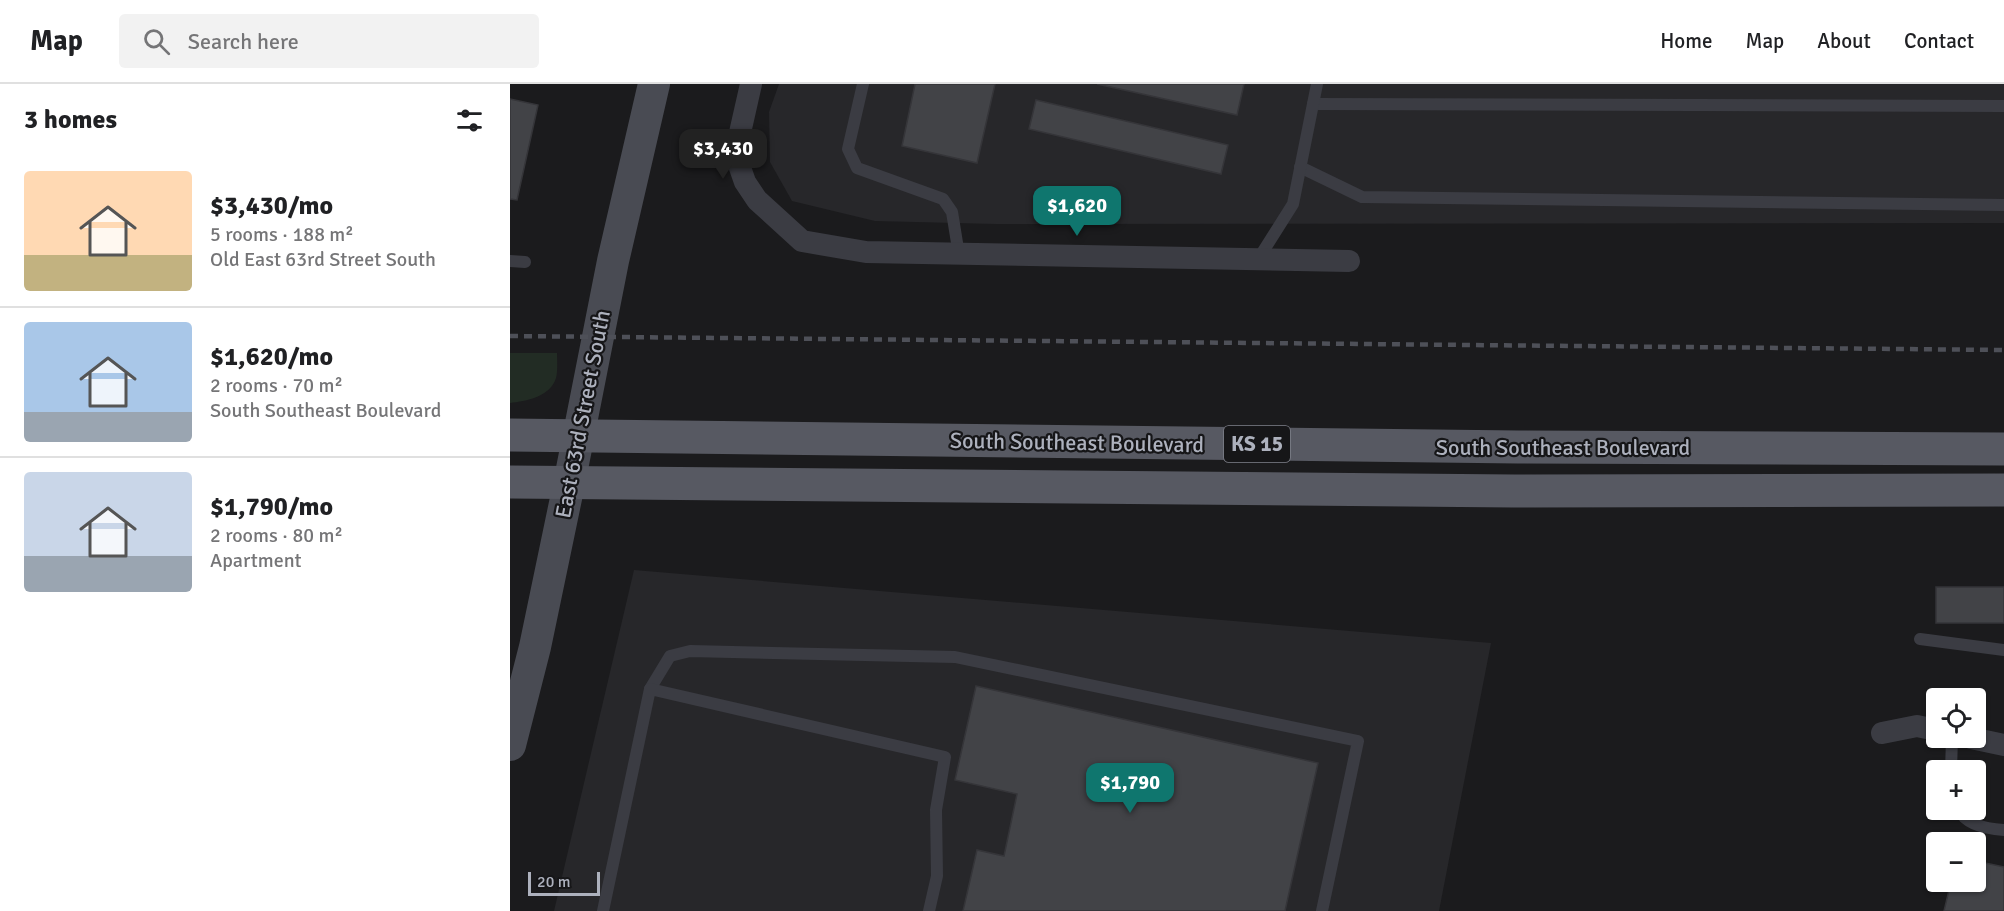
<!DOCTYPE html>
<meta charset="utf-8">
<style>
body{margin:0;font-family:Signika,sans-serif;background:#f2f2f2;color:#202124;height:100vh;display:flex;flex-direction:column;font-size:22px;white-space:nowrap}
*{box-sizing:border-box;margin:0}
p{font-size:20px;color:#757577}
.icon{flex:none;width:33px;height:33px;fill:none;stroke:currentColor;stroke-width:2;stroke-linecap:round;stroke-linejoin:round}
.map{position:relative;flex:1;overflow:hidden}
.side{display:flex;flex-direction:column;background:#fff;width:510px}
.side>*{flex:none}
.controls{position:absolute;left:1416px;top:604px;display:grid;gap:12px}
.controls a{display:grid;place-items:center;width:60px;height:60px;border-radius:6px;background:#fff;box-shadow:0 2px 4px #0004;font-size:30px}
.scale{position:absolute;left:18px;bottom:15px;width:72px;box-sizing:border-box;padding-left:6px;border:3px solid #adb1bd;border-top:0;font-size:16px;line-height:21px;white-space:nowrap;color:#adb1bd;-webkit-text-stroke:4px #161618;paint-order:stroke}
.price{position:absolute;translate:-50% -51px;padding:0 14px;border-radius:12px;background:#0f766e;color:#fff;font-size:20px;line-height:39px;filter:drop-shadow(0 2px 3px #0008)}
.price::after{content:'';position:absolute;left:50%;top:36px;width:18px;height:14px;margin-left:-9px;background:inherit;clip-path:polygon(0 0,100% 0,50% 100%)}
.price.on{background:#222;color:#fff}
ul{padding:0;list-style:none}
li{display:flex;align-items:center;gap:18px;height:150px;padding:0 24px}
li+li{border-top:2px solid #e0e0e0}
li span{display:grid;place-items:center;flex:none;width:168px;height:120px;border-radius:6px;color:#555}
li>.icon{margin-inline-start:auto}
span .icon{width:72px;height:72px;fill:#fffc;stroke-width:1}
li b{font-size:26px}
h2{display:flex;justify-content:space-between;align-items:center;height:72px;padding:0 24px;font-size:26px}
header{display:flex;align-items:center;gap:36px;box-sizing:border-box;height:84px;padding:0 30px;background:#fff;border-bottom:2px solid #e0e0e0}
header strong{font-size:28px}
nav{display:flex;gap:33px;margin-inline-start:auto;font-size:21px}
.search{width:420px;height:54px;background:#f2f2f2;display:flex;align-items:center;gap:15px;box-sizing:border-box;padding:0 21px;border-radius:6px;color:#757577;font-size:22px}
main{display:flex;flex:1;min-height:0}
.map>svg:first-child{display:block}
.built{fill:#27272a}
.green{fill:#222c24}
.building{fill:#424347;stroke:#353539;stroke-width:1.5}
.lines{fill:none;stroke-linecap:round;stroke-linejoin:round}
.service{stroke:#3b3c43;stroke-width:12}
.minor{stroke:#3b3c43;stroke-width:22}
.secondary{stroke:#494b53;stroke-width:32}
.primary{stroke:#575962;stroke-width:33}
.rail{stroke:#4e5058;stroke-width:4.5;stroke-dasharray:8 6;stroke-linecap:butt}
.labels{text-anchor:middle;stroke-width:4.5;stroke-linejoin:round;paint-order:stroke}
.shield{fill:#161618;stroke:#80828c;stroke-width:1.5}
.shield-label{font-size:21px;font-weight:bold;fill:#adb1bd}
.street-label{font-size:22px;fill:#adb1bd;stroke:#161618}
</style>
<header>
<strong>Map</strong>
<div class="search"><svg class="icon" aria-label="search" viewBox="0 0 24 24"><circle cx="10" cy="10" r="6"/><path d="M15 15l6 6"/></svg>Search here</div>
<nav><a>Home</a><a>Map</a><a>About</a><a>Contact</a></nav>
</header>
<main>
<section class="side">
<h2>3 homes<svg class="icon" aria-label="filters" viewBox="0 0 24 24"><path d="M4 7h16M4 17h16"/><circle cx="9" cy="7" r="2"/><circle cx="15" cy="17" r="2"/></svg></h2>
<ul>
<li><span style="background:linear-gradient(#ffd9b3 70%,#c2b280 0)"><svg class="icon" aria-label="home" viewBox="0 0 24 24"><path d="M3 11l9-7 9 7M6 9v11h12V9"/></svg></span><div><b>$3,430/mo</b><p>5 rooms · 188 m²</p><p>Old East 63rd Street South</p></div></li>
<li><span style="background:linear-gradient(#a9c7e8 75%,#9aa5b1 0)"><svg class="icon" aria-label="home" viewBox="0 0 24 24"><path d="M3 11l9-7 9 7M6 9v11h12V9"/></svg></span><div><b>$1,620/mo</b><p>2 rooms · 70 m²</p><p>South Southeast Boulevard</p></div></li>
<li><span style="background:linear-gradient(#c9d6e8 70%,#9aa5b1 0)"><svg class="icon" aria-label="home" viewBox="0 0 24 24"><path d="M3 11l9-7 9 7M6 9v11h12V9"/></svg></span><div><b>$1,790/mo</b><p>2 rooms · 80 m²</p><p>Apartment</p></div></li>
</ul>
</section>
<div class="map">
<svg width="1494" height="827" viewBox="0 0 1494 827">
<rect width="100%" height="100%" fill="#1b1b1d"/>
<g class="built">
<polygon points="269,0 1494,0 1494,139 486,140 365,137 282,117 260,78 259,28"/>
<polygon points="124,486 981,559 929,827 44,827"/>
</g>
<path class="green" d="M 0,269 L 47,269 C 47,276 48,287 46,294 C 40,313 16,317 0,319 Z"/>
<g class="building">
<polygon points="405,0 485,0 467,79 392,62"/>
<polygon points="587,0 734,0 727,31"/>
<polygon points="0,15 28,21 7,116 0,115"/>
<polygon points="526,16 718,61 711,90 519,45"/>
<rect x="1426" y="503" width="68" height="36"/>
<polygon points="466,602 808,679 775,827 453,827 467,766 494,772 507,710 445,696"/>
<polygon points="1466,777 1494,783 1494,827 1434,827 1441,798 1466,798"/>
</g>
<g class="lines">
<g class="service">
<polyline points="353,0 338,65 347,84 433,115 442,128 449,171"/>
<polyline points="803,20 1494,22"/>
<polyline points="790,83 852,113 1494,121"/>
<polyline points="0,177 15,178"/>
<polyline points="747,177 783,120 807,0"/>
<polyline points="1410,555 1494,566"/>
<polyline points="140,605 160,572 180,567 445,573 848,657 812,827"/>
<polyline points="1441,687 1442,654"/>
<path d="M 1449,726 C 1456,741 1479,745 1494,746"/>
<polyline points="93,827 140,605 435,673 426,726 427,792 419,827"/>
</g>
<g class="minor">
<polyline points="241,0 227,62 228,78 235,98 247,116 292,157 356,168 839,177"/>
<polyline points="1372,649 1407,642 1426,646"/>
<polyline points="1461,654 1494,661"/>
</g>
<polyline class="secondary" points="0,661 25,563 59,400 103,177 144,0"/>
<g class="primary">
<polyline points="0,351 1008,363 1494,365"/>
<polyline points="0,398 1004,407 1494,406"/>
</g>
<polyline class="rail" points="0,252 1494,266"/>
</g>
<g class="labels">
<rect class="shield" x="714" y="342" width="66" height="36" rx="4.5"/>
<g class="shield-label">
<text x="747" y="367">KS 15</text>
</g>
<g class="street-label">
<text transform="translate(72 330) rotate(-79)" y="8">East 63rd Street South</text>
<text transform="translate(567 358) rotate(1)" y="8">South Southeast Boulevard</text>
<text x="1053" y="371">South Southeast Boulevard</text>
</g>
</g>
</svg>
<div class="controls">
<a><svg class="icon" aria-label="locate" viewBox="0 0 24 24"><circle cx="12" cy="12" r="6"/><path d="M12 2v4M12 18v4M2 12h4M18 12h4"/></svg></a>
<a>+</a>
<a>−</a>
</div>
<div class="scale">20 m</div>
<b class="price on" style="left:213px;top:96px">$3,430</b>
<b class="price" style="left:567px;top:153px">$1,620</b>
<b class="price" style="left:620px;top:730px">$1,790</b>
</div>
</main>
